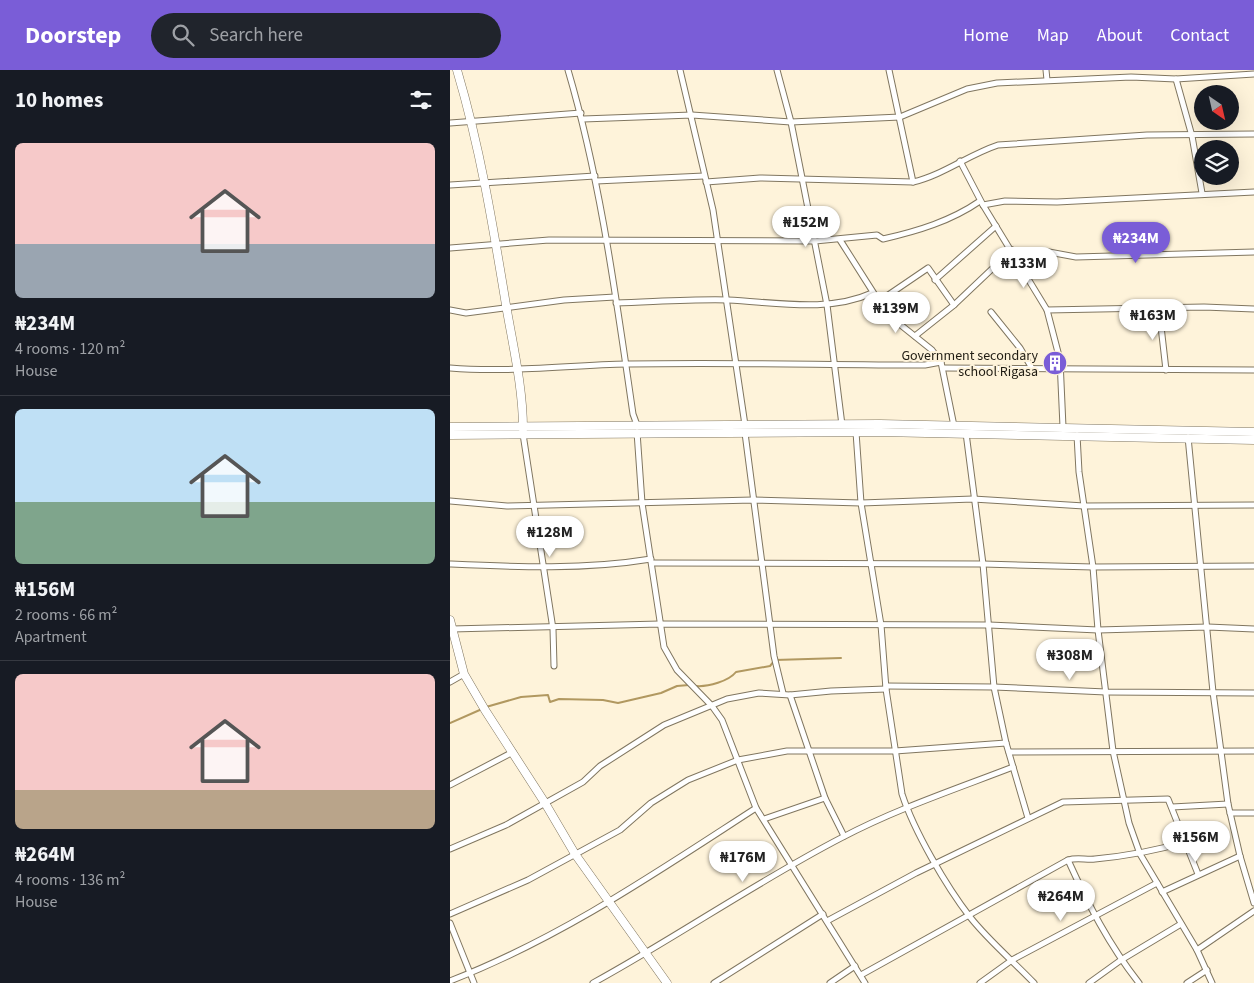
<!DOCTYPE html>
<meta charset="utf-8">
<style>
body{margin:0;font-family:"Source Sans 3",sans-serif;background:#20242c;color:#f1f3f6;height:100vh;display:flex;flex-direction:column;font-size:19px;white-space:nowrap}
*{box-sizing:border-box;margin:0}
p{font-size:16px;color:#9ea1a6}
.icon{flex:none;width:28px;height:28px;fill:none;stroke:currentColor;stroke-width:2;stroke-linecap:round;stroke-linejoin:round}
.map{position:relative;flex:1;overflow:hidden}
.details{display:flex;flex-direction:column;background:#171b24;width:450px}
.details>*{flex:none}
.needle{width:32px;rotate:146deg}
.fabs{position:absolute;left:744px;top:15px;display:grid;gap:10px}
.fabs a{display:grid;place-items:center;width:45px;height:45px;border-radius:50%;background:#171b24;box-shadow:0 5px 20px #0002;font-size:25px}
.price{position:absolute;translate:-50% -42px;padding:0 11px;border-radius:18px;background:#fff;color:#222;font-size:16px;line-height:32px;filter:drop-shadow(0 1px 2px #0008)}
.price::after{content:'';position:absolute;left:50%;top:30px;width:15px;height:11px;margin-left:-8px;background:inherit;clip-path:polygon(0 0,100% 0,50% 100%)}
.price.on{background:#7a5dd7;color:#fff}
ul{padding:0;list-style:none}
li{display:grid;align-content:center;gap:10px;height:265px;padding:0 15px}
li+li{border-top:1px solid #363941}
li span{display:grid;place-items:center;height:155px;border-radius:8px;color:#555}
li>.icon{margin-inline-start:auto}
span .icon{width:90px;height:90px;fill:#fffc;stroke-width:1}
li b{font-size:21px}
h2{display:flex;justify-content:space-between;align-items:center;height:60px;padding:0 15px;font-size:21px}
header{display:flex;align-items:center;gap:30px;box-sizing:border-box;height:70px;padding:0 25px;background:#7a5dd7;color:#fff}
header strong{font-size:24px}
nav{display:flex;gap:28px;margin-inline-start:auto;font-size:18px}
.search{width:350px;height:45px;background:#20242c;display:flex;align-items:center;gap:12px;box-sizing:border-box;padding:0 18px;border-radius:28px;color:#9ea1a6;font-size:19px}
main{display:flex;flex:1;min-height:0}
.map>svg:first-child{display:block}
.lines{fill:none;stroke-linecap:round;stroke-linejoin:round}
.stream{stroke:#b19860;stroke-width:2}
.street-casing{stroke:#807660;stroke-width:7}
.secondary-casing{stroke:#807660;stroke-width:9}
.street{stroke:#fff;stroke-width:5}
.secondary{stroke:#fff;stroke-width:8}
.labels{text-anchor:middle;stroke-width:4;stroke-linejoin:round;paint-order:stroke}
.poi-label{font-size:14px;fill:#201c13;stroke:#fef3da;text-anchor:end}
</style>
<header>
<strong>Doorstep</strong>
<div class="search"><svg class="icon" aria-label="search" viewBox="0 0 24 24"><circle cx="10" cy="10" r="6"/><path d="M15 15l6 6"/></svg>Search here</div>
<nav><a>Home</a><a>Map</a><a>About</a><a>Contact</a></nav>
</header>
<main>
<section class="details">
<h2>10 homes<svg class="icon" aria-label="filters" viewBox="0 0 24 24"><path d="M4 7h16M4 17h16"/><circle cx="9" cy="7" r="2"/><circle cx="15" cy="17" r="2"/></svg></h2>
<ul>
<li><span style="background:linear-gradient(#f6c9c9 65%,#9aa5b1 0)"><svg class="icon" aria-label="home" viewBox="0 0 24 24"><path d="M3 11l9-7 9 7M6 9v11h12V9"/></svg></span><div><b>₦234M</b><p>4 rooms · 120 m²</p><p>House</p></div></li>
<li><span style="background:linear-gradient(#bfe0f5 60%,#7fa58c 0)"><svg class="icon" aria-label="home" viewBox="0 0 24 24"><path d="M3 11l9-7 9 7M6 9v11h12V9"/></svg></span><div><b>₦156M</b><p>2 rooms · 66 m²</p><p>Apartment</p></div></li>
<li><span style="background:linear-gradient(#f6c9c9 75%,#b9a48a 0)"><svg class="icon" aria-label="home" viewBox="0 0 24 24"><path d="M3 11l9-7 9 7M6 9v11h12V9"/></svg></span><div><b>₦264M</b><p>4 rooms · 136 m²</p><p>House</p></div></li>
</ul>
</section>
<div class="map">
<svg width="804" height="913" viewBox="0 0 804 913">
<rect width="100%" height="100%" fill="#fef3da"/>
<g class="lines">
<g class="stream">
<path d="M 246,616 C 258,617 279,611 286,602 L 320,596 L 325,590 L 391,588"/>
<polyline points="36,637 71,627 98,625 100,632 109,629 153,630 168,633 211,623 227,616 239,615"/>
<polyline points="0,653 32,639"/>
</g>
<g class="street-casing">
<g id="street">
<path d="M 118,0 C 151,112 166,228 183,344 L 187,355"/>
<polyline points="230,0 263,140 295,355"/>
<polyline points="327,0 341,52 377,235 392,355"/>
<polyline points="439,0 463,112"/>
<polyline points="596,0 597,10"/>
<polyline points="726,9 742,66 752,123"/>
<polyline points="133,49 242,45 341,52 450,47 517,19 547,13 681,7 726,9 804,4"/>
<polyline points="0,53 131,43"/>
<polyline points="510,91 533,135 597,240 610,290 613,357"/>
<polyline points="146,111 254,106"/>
<path d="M 256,112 L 310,108 L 463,112 C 493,105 518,85 548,75 L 697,65 L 804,64"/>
<polyline points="0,115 145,106"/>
<polyline points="533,135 555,131 607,132 804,122"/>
<polyline points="390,170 437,244 482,280 491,292 504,356"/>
<path d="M 0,178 L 99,170 L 365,171 L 427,165 L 433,169 C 468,161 501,151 530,131"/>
<polyline points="567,189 599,182 626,187 804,182"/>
<polyline points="485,210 546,156"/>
<polyline points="428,232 478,198 504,235"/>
<path d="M 166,233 C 203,232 241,229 278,230 C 325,232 378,243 422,223"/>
<polyline points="709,239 716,300"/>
<polyline points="0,240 16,243 114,230 165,227"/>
<polyline points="597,240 754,237 804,239"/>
<polyline points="541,242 570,278 583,300"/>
<polyline points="465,266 504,235 562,180"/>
<path d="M 0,298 C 59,303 119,295 178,294 C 277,292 376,295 475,295 L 491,292"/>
<polyline points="494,298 804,300"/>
<polyline points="187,362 192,433 214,577 227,600 262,636 272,650 306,738 415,913"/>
<path d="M 406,362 L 411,433 L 431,555 L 436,619 L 452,724 C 464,761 496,816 520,847 C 539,871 563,891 584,913"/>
<polyline points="295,363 324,586 333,623"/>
<polyline points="516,363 533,494 544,617 556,673 578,748"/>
<polyline points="73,364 103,559 104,596"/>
<polyline points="627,365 629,402 643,497 648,560 663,681 679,753 690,784 747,880 762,913"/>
<polyline points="738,367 763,622 778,734 790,786 804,833"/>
<polyline points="0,431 57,436 303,430 411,433 523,429 634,436 804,435"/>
<polyline points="203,493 533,494 643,497 804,496"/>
<path d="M 0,494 C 68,497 134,500 201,489"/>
<polyline points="2,559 210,554 539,555 648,560 758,557 804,559"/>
<polyline points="0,612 14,604"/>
<polyline points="436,616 544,617 656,622 804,623"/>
<polyline points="340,625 375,728 394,766"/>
<polyline points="559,682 804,681"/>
<polyline points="0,715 63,682"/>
<polyline points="722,737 778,734"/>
<polyline points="780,743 804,743"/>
<polyline points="314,749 375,728"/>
<polyline points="0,779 56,755 133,712 150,696 214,655 277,629 309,623 340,625 381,621 436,619"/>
<path d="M 618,790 C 638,834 659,875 689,913"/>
<polyline points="712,822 790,786"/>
<polyline points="0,844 78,810 170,760 201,733 238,710 288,690 337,681 445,681 556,673"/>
<polyline points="377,851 466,803 613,732 718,729 748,804"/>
<polyline points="0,853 24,913"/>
<polyline points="747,880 804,841"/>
<path d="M 411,905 L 618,790 C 627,787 636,790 645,789 C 676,786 705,781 735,772"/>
<path d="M 0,911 C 111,868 207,802 306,738"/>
<path d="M 143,913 C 227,867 306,812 391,768 C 446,739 506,719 563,697"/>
<polyline points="264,913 373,844"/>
<polyline points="380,913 405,896"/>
<polyline points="530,913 562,890 707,813"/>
<polyline points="639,913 671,890 731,854"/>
<polyline points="737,913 757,900"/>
</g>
</g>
<g class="secondary-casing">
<g id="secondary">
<path d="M 7,0 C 30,77 43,156 56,235 C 63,276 73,318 73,359"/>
<polyline points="0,357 430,354 804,362"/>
<polyline points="0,365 430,362 804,370"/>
<polyline points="0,550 14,604 35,640 95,733 125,784 217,913"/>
</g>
</g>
<use href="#street" class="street"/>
<use href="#secondary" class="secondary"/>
</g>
<defs>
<g id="building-disc" transform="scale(1.25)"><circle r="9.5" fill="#7a5dd7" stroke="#fef3da"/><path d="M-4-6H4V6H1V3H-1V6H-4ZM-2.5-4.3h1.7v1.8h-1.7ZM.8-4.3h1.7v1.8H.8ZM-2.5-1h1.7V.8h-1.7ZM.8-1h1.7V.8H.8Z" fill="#fff"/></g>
</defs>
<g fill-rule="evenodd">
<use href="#building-disc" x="605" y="293"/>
</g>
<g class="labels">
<g class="poi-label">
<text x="588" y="290">Government secondary<tspan x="588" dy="16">school Rigasa</tspan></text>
</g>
</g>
</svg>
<div class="fabs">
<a><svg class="needle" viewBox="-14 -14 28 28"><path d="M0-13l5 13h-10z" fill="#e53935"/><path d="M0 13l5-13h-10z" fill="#9ea1a6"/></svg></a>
<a><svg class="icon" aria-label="layers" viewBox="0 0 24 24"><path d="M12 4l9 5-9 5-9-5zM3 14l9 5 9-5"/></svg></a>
</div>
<b class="price" style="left:356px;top:178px">₦152M</b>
<b class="price on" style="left:686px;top:194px">₦234M</b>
<b class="price" style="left:574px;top:219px">₦133M</b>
<b class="price" style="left:446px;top:264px">₦139M</b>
<b class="price" style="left:703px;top:271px">₦163M</b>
<b class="price" style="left:100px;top:488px">₦128M</b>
<b class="price" style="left:620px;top:611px">₦308M</b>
<b class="price" style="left:746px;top:793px">₦156M</b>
<b class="price" style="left:293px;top:813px">₦176M</b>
<b class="price" style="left:611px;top:852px">₦264M</b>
</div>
</main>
